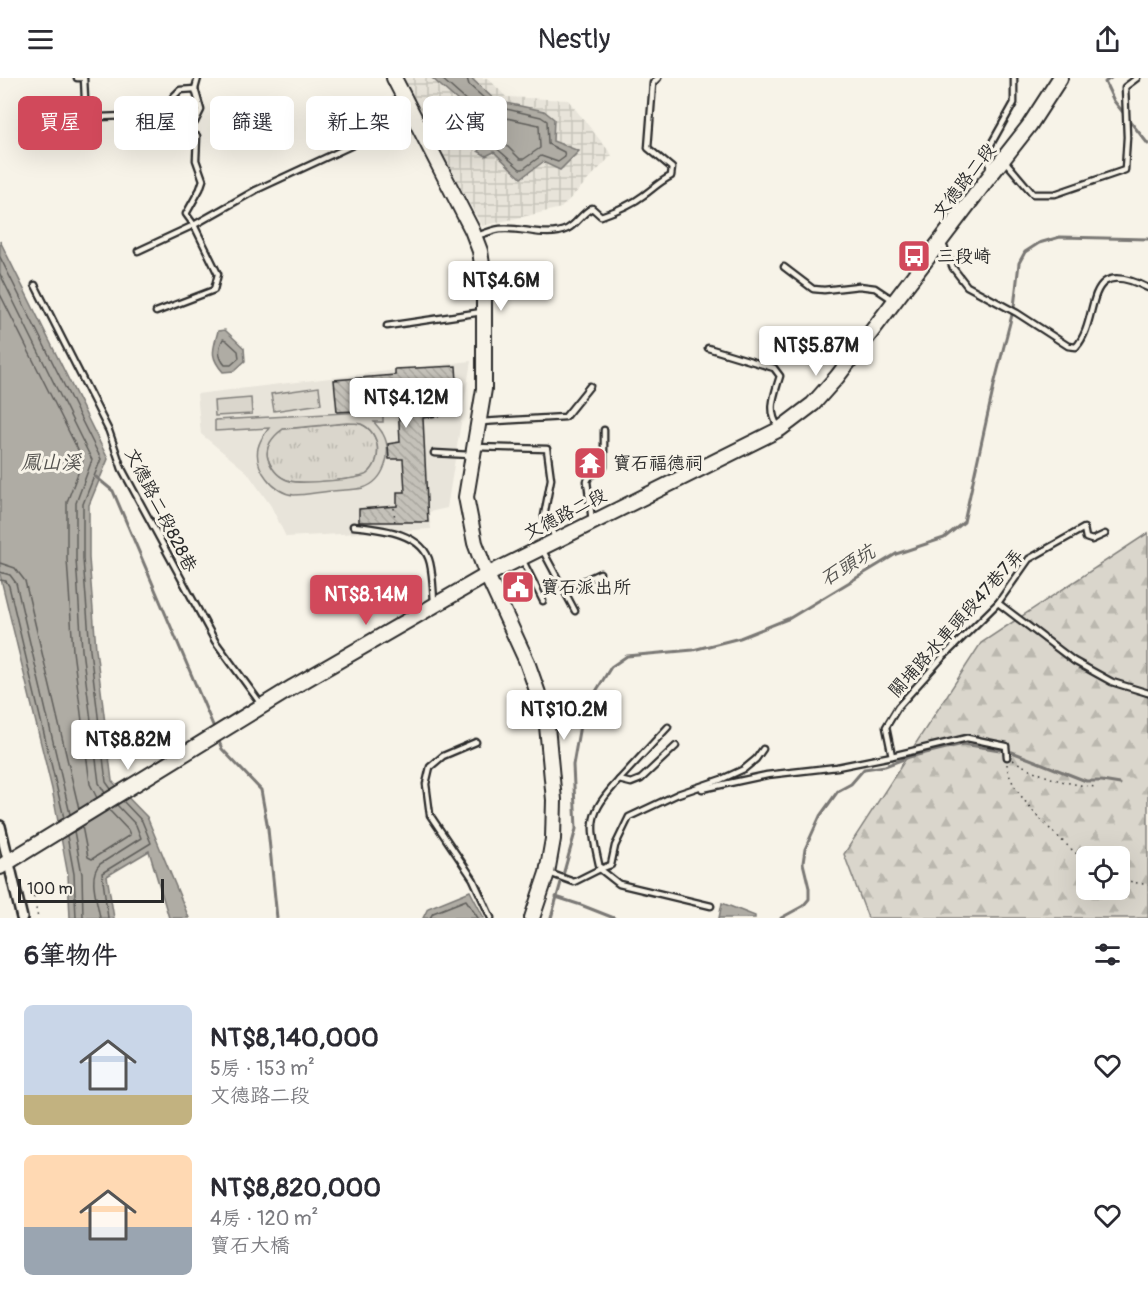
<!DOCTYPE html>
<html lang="zh-TW">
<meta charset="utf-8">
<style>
body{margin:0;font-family:Pangolin,"LXGW WenKai TC",sans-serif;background:#f7f7f7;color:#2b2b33;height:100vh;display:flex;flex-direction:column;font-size:22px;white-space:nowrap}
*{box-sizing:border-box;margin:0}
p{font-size:20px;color:#7c7c81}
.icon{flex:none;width:33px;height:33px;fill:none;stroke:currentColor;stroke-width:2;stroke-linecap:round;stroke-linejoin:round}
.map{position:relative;height:840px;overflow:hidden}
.drawer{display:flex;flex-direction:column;background:#fff;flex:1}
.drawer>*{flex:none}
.guide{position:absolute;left:18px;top:18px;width:600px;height:54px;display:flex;gap:12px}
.controls{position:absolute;left:1076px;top:768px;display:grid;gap:12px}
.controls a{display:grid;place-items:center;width:54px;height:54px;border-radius:9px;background:#fff;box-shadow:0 6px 24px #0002;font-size:30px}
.scale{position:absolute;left:18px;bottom:15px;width:146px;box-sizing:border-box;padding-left:6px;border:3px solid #2b2b2b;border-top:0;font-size:16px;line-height:21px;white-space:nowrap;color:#2b2b2b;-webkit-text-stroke:4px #f7f3e8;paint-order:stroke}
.price{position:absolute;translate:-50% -51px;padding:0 14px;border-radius:6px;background:#fff;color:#222;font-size:20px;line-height:39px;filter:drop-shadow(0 2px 3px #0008)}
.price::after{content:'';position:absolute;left:50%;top:36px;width:18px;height:14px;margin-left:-9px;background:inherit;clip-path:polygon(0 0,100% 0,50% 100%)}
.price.selected{background:#d1495b;color:#fff}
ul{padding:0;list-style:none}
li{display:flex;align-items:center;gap:18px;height:150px;padding:0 24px}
li span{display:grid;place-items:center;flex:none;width:168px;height:120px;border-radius:9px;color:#555}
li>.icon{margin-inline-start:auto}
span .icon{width:72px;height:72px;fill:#fffc;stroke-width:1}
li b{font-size:26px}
h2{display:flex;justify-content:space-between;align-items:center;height:72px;padding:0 24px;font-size:26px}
.pill{padding:0 21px;border-radius:9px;background:#fff;box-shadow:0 6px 24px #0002;font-size:21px;line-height:54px}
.pill.selected{background:#d1495b;color:#fff}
header{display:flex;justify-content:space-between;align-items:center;height:78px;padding:0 24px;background:#fff;font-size:27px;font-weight:600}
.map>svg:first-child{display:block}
.built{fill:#e8e4da}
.industrial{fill:url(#industrial-grid)}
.grass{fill:url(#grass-tufts);stroke:#82807c;stroke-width:1.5}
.forest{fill:url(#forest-firs);stroke:#82807c;stroke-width:1.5;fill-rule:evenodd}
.park{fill:#dad6cc;stroke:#82807c;stroke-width:1.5;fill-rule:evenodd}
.water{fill:#afaca4;stroke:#7a7874;stroke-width:1.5}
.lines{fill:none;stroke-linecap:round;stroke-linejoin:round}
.shore{stroke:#605f5b;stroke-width:1.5}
.stream{stroke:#7a7874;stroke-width:3}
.building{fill:url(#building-back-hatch);stroke:#2b2b2b;stroke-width:1.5}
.lane-casing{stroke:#2b2b2b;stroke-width:9}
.street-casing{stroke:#2b2b2b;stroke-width:14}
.secondary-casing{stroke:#2b2b2b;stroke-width:18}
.path{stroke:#2b2b2b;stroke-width:1.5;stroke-dasharray:1.5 4.5;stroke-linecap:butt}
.lane{stroke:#f7f3e8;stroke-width:4.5}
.street{stroke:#f7f3e8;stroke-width:9}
.secondary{stroke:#f7f3e8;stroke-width:14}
.labels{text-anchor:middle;stroke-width:6;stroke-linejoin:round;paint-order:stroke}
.street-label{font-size:18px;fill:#2b2b2b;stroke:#f7f3e8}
.poi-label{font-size:18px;fill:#2b2b2b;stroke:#f7f3e8;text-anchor:start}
.water-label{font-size:20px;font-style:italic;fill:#53524f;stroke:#f7f3e8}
</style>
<header><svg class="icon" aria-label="menu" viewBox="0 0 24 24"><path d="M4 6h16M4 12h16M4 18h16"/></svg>Nestly<svg class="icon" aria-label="share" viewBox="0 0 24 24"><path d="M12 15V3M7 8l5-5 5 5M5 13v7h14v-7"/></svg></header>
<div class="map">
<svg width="1148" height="840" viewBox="0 0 1148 840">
<defs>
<pattern id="industrial-grid" width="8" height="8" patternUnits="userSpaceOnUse" patternTransform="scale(1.5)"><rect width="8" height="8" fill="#e8e4da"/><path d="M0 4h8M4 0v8" fill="none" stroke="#c7c4bb"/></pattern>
<pattern id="grass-tufts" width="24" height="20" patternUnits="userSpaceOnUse" patternTransform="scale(1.5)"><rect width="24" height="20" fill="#dad6cc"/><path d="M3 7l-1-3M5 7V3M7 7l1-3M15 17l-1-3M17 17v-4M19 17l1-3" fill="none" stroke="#bbb8af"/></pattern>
<pattern id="forest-firs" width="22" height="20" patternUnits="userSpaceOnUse" patternTransform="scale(1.5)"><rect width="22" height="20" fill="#dad6cc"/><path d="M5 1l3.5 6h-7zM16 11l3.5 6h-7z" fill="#bbb8af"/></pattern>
<pattern id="building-back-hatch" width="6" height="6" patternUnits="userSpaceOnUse" patternTransform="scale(1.5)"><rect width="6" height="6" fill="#c4c1b9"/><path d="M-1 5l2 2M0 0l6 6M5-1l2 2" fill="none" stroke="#a9a69f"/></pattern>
</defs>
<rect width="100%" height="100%" fill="#f7f3e8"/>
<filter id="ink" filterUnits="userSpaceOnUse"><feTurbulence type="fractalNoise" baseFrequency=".0167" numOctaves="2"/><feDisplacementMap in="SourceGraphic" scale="12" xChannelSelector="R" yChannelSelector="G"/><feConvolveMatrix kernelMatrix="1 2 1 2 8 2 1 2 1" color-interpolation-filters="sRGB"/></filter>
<g filter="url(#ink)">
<polygon class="built" points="471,283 447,430 429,434 431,451 286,459 271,428 247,394 201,356 197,316"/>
<polygon class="industrial" points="401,0 488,0 506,19 568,22 612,77 561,130 482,148"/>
<path class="grass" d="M 347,345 C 351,345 357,345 361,346 C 381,354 383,384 367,396 C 360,402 299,406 290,403 C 279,400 272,392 268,381 C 264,368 273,358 283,351 Z"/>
<path class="forest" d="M 1148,455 L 1148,840 L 868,840 L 844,776 L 981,565 ZM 1086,778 L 1119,778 L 1119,812 L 1086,812 Z"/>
<g class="park">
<polygon points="319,309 321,326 274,333 271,316"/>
<polygon points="251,320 252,336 215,338 214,323"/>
<path d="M 383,333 L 383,344 L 374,344 C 377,348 381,352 383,356 C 393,374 385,403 363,410 C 353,412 341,412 331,413 C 319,414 306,417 294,417 C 273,415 254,390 258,370 C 260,361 264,357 269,350 L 215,353 L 215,342 ZM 347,345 C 351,345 357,345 361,346 C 381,354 383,384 367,396 C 360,402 299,406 290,403 C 279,400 272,392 268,381 C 264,369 273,358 283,351 Z"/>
</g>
<g class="water">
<polygon points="432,0 471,0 496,23 544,33 554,41 553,63 579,73 560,92 543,84 521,100 494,74 486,78 478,73 493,54"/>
<polygon points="0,163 108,381 89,427 89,480 96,571 112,703 147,739 189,840 169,840 149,773 107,798 114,840 70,840 68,797 52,711 0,497"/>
<path d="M 225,252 L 244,270 L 245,283 L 234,293 L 223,294 C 209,278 213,272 218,253 Z"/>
<polygon points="470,813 484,840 423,840 428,830"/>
<polygon points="722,825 755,838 755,840 719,840"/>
</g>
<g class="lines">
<g class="shore">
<polyline points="441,0 496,49 498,56 493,67 520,91 523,91 541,78 558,84 565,79 564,74 548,66 547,43 541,39 493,28 469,7 467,0"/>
<polygon points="502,39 539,47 540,70 524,81 520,81 504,65 506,52 501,43"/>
<polyline points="0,179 101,381 83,426 83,481 90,572 106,704 111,711"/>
<polyline points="0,196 92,382 76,425 76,481 82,572 99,705 105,715"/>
<polyline points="0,216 83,382 67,424 67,481 73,573 90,706 97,720"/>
<path d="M 223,261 L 226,262 L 238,273 L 239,280 L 231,287 L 225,287 C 218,279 218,270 223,261 Z"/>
<polyline points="0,485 15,490 25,503 79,731"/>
<polyline points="0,494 10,497 16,505 70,736"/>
<polyline points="0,502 6,503 9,508 64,740"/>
<polyline points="82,748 88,779 92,781 130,757 128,752 109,732"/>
<polyline points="74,753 82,796 83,840"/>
<polyline points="67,758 74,796 76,840"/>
<path d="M 100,840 C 98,824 87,798 100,786 L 141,760 L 136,747 L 117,727"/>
<polyline points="108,840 102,795 151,765 142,743 123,723"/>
<polyline points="430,840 433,835 466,822 478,840"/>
</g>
<g class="stream">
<polyline points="1111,0 1105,4 1114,23 1148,66"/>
<polyline points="96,399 113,413 215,652"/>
<polyline points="218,661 222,671 261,712 268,751 277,840"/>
<polyline points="556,819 581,827 614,840"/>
<polyline points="551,840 576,751 573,687 582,636 611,589 627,578 693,572 740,560 790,540 896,476 944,460 964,444 995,303 1014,229 1019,185 1025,174 1039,165 1060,159 1148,161"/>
<polyline points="781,840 803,828 809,821 809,810 803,785 805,771 820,738 838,713 851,706 864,691 885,688 909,679 963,666 1012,674 1086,703 1102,703 1120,706"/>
</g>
</g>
<g class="building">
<polygon points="456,288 459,335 423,340 428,444 359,444 359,431 397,428 397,414 405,414 403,381 389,381 388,366 400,364 398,327 390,328 390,315 353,318 354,333 337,334 334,302 395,297 395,291"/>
<polygon points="525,498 531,510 510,520 504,507"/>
</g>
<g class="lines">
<g class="lane-casing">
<g id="lane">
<polyline points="77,0 84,0 85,21 100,39 125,38 158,41 167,35 173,19 180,12 195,11"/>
<polyline points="195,44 201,32 195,11 198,0"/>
<polyline points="1005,83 1033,116 1055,116 1125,92 1127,59 1125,9 1137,0"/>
<polyline points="989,93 990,68 1014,25 1014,0"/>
<path d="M 477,158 C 485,155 493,152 500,151 C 521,148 546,161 567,151 C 577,146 581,136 592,130 L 601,138 C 616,133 631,127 644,117 C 654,110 659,104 671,98 L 672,90 L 648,70 L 653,5 L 658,0"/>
<path d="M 942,164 L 953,190 L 967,208 L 1017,235 L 1068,268 L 1076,269 C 1102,240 1080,176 1148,210"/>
<polyline points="138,173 194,147 256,112 411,40"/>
<polyline points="784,189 813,211 824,212 859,208 875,210 893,222"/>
<polyline points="35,207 109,353 122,391 215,563 261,626"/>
<polyline points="156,234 214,212 218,196 194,147 186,136 200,111 203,102 196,82 197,58"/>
<polyline points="387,248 482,234"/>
<path d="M 708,270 L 774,290 L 780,298 C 775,315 767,332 778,348"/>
<polyline points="481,344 565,339 590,308"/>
<polyline points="475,369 547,371 551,401 544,438 556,461"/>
<polyline points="434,375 470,377"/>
<polyline points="592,443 587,403 590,398 604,389 604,352"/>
<path d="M 353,448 C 379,451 423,454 430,485 C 433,498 433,511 434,523"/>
<polyline points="542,471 575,533"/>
<polyline points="522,481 543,523"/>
<polyline points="564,512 600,495"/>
<polyline points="998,525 1074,583 1112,604 1148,615"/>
<polyline points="476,664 443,678 430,689 426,706 430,737 473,801 491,840"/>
<path d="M 676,668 L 641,701 L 631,705 L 619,702 C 586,738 590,745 600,791 L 611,787 L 615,768 L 629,739 L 678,716 L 722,701 L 744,691 L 756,681 L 763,671"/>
<polyline points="892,678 886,649 898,629 942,580 998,525 1029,481 1084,450 1086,460 1092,462 1105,456"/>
<polyline points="619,702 668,649"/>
<polyline points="702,711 767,697 837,689 892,678 967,660 1006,668 1007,679"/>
<polyline points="549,795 574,804 600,791 619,806 711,828"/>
</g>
</g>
<g class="street-casing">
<polyline id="street" points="0,748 22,840"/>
</g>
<g class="secondary-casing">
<g id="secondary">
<polyline points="394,0 472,152 480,173 484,200 484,311 466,419 475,465 487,497 527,584 540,621 547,648 554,722 553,761 547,795 532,840"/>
<polyline points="0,789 293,609 487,497 780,351 813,326 837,299 989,99 1029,48 1060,0"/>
</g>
</g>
<g class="path">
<polyline points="394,430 395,448"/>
<path d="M 1013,682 C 1042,699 1064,706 1097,709"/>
<path d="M 1007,686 C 1008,716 1063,764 1086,784"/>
<polyline points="1119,799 1132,804 1148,807"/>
<polyline points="31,807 38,840"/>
</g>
<use href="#lane" class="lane"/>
<use href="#street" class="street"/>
<use href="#secondary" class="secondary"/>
</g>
</g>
<defs>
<g id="bus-square" transform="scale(1.725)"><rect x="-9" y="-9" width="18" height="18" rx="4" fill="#d1495b" stroke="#f7f3e8"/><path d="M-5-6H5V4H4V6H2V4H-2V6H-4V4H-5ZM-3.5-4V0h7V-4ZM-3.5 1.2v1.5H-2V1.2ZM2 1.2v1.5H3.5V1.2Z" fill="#fff"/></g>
<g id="temple-square" transform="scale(1.725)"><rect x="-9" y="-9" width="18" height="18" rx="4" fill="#d1495b" stroke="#f7f3e8"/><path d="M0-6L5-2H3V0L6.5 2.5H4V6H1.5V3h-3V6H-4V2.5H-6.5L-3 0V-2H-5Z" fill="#fff"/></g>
<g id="civic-square" transform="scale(1.725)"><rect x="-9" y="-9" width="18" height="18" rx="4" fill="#d1495b" stroke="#f7f3e8"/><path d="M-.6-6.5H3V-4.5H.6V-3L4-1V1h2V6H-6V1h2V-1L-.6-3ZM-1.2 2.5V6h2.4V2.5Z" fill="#fff"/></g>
</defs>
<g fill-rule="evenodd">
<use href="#bus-square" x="914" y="178"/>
<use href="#temple-square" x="590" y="385"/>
<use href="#civic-square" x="518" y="509"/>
</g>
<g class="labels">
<g class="street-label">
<text transform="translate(964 103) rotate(-52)" y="6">文德路二段</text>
<text transform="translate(161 432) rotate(63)" y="6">文德路二段828巷</text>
<text transform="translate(565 436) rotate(-27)" y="6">文德路二段</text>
<text transform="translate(956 545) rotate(-48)" y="6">關埔路水車頭段47巷7弄</text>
</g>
<g class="poi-label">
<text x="937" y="184">三段崎</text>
<text x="613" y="391">寶石福德祠</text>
<text x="541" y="515">寶石派出所</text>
</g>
<g class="water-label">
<text x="51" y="391">鳳山溪</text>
<text transform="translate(847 487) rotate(-31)" y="7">石頭坑</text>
</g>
</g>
</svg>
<div class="controls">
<a><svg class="icon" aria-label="locate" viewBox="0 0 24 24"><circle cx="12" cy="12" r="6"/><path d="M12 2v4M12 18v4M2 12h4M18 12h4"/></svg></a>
</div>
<div class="scale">100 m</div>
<b class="price" style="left:501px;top:234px">NT$4.6M</b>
<b class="price" style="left:816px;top:299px">NT$5.87M</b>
<b class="price" style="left:406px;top:351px">NT$4.12M</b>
<b class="price selected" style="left:366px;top:548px">NT$8.14M</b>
<b class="price" style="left:564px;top:663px">NT$10.2M</b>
<b class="price" style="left:128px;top:693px">NT$8.82M</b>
<div class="guide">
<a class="pill selected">買屋</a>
<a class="pill">租屋</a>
<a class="pill">篩選</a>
<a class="pill">新上架</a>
<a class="pill">公寓</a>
</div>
</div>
<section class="drawer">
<h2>6筆物件<svg class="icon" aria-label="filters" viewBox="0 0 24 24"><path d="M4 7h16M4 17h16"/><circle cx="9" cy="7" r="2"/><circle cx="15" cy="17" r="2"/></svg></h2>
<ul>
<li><span style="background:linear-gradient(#c9d6e8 75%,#c2b280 0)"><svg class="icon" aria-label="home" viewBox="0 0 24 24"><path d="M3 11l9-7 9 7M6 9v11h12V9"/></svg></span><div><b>NT$8,140,000</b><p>5房 · 153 m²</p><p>文德路二段</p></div><svg class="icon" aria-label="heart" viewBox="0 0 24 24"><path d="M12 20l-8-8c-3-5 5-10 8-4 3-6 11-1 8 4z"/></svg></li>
<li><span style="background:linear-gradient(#ffd9b3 60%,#9aa5b1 0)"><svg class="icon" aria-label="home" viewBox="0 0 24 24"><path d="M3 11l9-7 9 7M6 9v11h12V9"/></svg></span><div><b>NT$8,820,000</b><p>4房 · 120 m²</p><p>寶石大橋</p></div><svg class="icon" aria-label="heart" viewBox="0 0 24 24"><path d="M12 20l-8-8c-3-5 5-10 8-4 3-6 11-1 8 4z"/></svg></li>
</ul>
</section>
